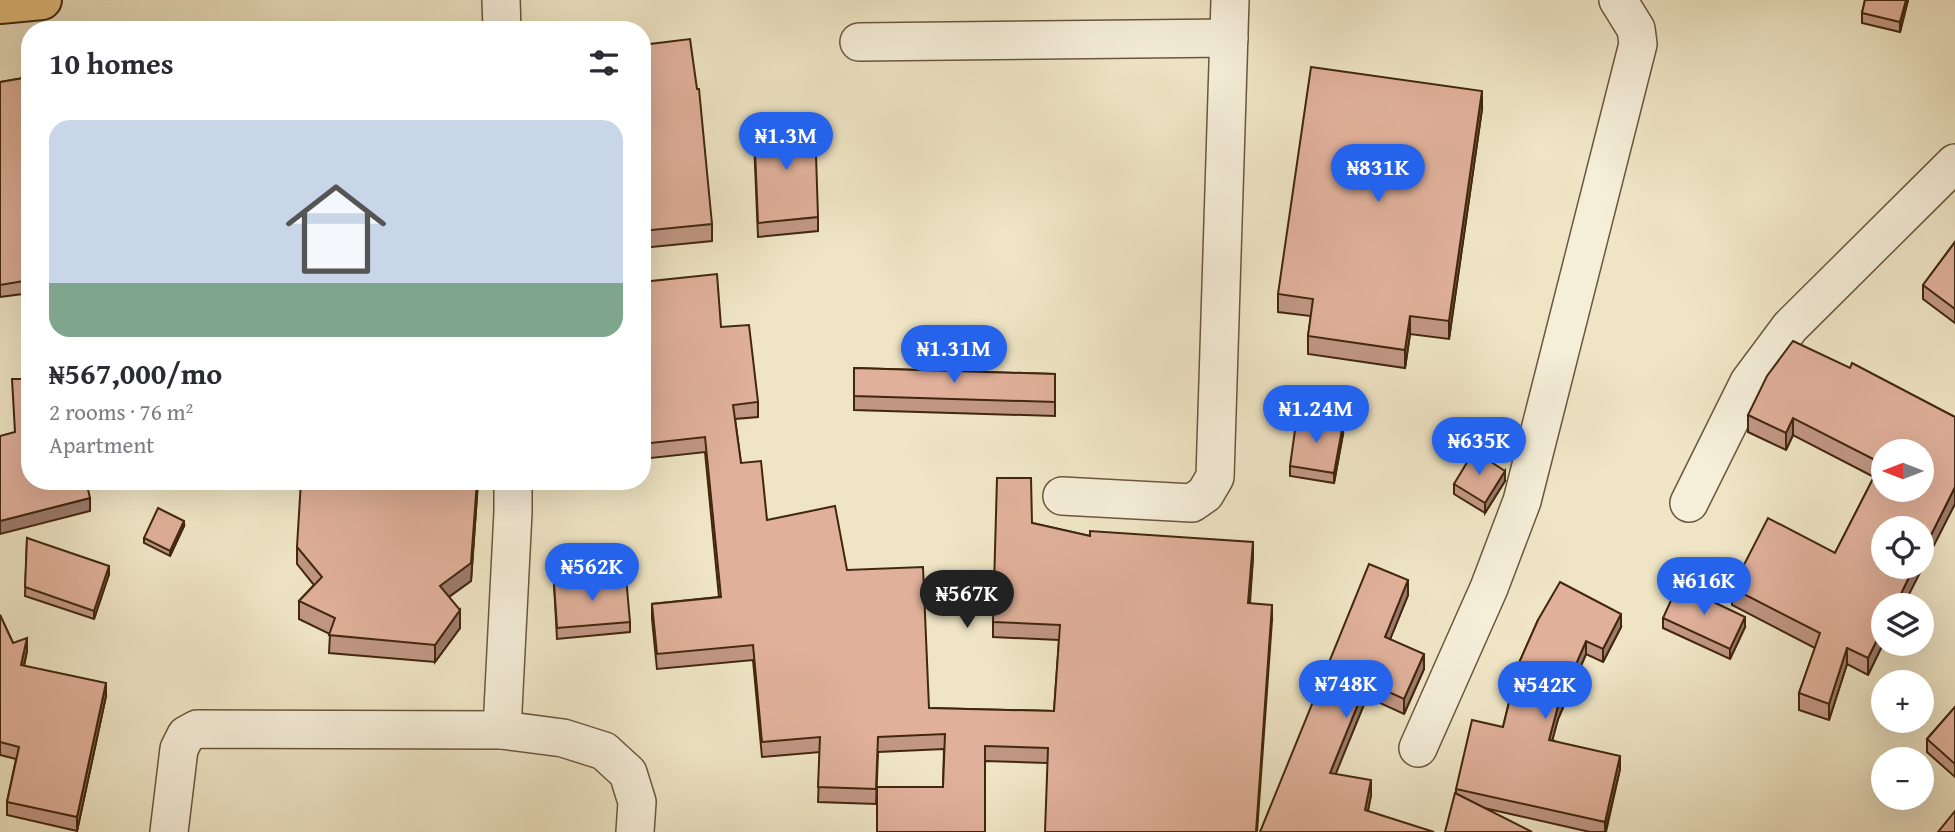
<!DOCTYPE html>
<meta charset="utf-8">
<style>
body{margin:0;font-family:"Gentium Book Plus",serif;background:#f7f7f7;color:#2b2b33;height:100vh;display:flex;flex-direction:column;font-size:26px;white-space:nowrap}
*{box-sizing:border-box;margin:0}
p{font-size:23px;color:#7c7c81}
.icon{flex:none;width:38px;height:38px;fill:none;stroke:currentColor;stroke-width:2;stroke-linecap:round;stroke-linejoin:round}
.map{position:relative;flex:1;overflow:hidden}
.panel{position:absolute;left:21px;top:21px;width:630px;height:469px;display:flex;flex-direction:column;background:#fff;border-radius:28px;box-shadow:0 7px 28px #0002}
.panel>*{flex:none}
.needle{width:46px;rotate:270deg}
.fabs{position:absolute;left:1871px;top:439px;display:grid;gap:14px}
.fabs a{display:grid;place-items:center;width:63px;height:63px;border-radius:50%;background:#fff;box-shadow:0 7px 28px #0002;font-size:35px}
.price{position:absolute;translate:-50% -60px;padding:0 16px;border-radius:24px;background:#2563eb;color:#fff;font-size:23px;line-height:46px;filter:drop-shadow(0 2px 4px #0008)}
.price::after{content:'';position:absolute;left:50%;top:42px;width:21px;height:16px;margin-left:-10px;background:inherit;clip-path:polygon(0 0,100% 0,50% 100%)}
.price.active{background:#222;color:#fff}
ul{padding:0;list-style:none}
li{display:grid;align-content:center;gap:14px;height:371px;padding:0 28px}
li span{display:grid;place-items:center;height:217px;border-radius:21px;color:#555}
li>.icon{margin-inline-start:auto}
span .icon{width:126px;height:126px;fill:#fffc;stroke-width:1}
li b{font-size:30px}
h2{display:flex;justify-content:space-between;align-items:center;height:84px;padding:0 28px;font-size:30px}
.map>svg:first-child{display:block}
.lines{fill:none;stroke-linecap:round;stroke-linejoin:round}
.minor-casing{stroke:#6c563c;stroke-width:40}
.major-casing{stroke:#41270e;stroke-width:42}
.minor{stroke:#f5eed9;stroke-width:37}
.major{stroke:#e8c282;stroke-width:38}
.wall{fill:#c19784;stroke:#41270e;stroke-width:2}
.shaded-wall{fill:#9d7b6c;stroke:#41270e;stroke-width:2}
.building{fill:#e0b09a;stroke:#41270e;stroke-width:2;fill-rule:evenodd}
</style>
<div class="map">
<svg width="1955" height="832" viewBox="0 0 1955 832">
<rect width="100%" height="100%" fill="#efe5c5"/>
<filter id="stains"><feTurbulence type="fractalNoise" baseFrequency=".00286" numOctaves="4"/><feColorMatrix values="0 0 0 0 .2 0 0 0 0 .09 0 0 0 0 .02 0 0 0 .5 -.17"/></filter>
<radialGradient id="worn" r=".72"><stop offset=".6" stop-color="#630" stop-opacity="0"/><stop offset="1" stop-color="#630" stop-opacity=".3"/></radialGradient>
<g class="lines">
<g class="minor-casing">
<g id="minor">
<polyline points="501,0 502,30"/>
<polyline points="859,42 1229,38"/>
<polyline points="1062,496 1192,503 1205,494 1215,477 1230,0"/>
<polyline points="1689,503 1749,382 1790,327 1955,163"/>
<polyline points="502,730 513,512 513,481"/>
<polyline points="1418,748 1489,588 1522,501 1638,44 1636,29 1618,0"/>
<polyline points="169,832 179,749 186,735 197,729 502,730 563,738 604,751 628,773 637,802 635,832"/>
</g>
</g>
<g class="major-casing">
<polyline id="major" points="0,4 42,0"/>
</g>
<use href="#minor" class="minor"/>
<use href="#major" class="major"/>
</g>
<g class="wall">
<polygon points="1865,0 1908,0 1900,32 1862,23 1862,13"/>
<polygon points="642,45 712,224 712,241 642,248"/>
<polygon points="30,71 30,293 0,297 0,82 23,78 23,72"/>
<polygon points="1482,109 1449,339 1410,334 1405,368 1308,354 1308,336 1311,316 1278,312 1278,294"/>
<polygon points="754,141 818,217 818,231 758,237"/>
<polygon points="1955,242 1955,323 1923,299 1923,285"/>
<polygon points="642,282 721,327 758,402 758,417 735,419 741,463 767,520 847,570 929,708 1054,711 1059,640 993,637 993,622 1032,523 1090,536 1253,557 1250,603 1272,620 1047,763 985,761 943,787 944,749 878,752 876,804 818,802 820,752 762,757 753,660 657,669 652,619 652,604 719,597 705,452 642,459"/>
<polygon points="854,368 1055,374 1055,416 854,410"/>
<polygon points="1850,368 1955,417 1883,644 1868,675 1847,664 1829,720 1799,710 1799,693 1815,648 1732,605 1732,588 1835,553 1874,477 1793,435 1786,450 1748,432 1748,415"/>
<polygon points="1343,434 1334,483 1290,476 1290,466"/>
<polygon points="478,481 471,581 449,597 460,628 435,662 329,653 330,634 299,619 299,601 314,585 297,564 297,547"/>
<polygon points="1505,481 1485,513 1454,494 1454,484"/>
<polygon points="184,526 170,556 144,543 144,538"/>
<polygon points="27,538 109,574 94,619 25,596"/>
<polygon points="554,583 630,622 630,632 557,639"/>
<polygon points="1408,595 1390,639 1424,669 1404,714 1367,697 1335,774 1371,795 1368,811 1260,832"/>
<polygon points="0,615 13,643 27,651 24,666 106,696 77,831 7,815 7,802 16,759 0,755"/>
<polygon points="1663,618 1745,627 1730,659 1663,628"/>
<polygon points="1538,620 1621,627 1603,662 1586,654 1558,719 1552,740 1620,769 1606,832 1590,832 1484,808 1456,794 1456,789 1503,727 1511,694 1511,681"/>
<polygon points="1955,707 1955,777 1927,752 1927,739"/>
</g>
<g class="shaded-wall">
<polygon points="1906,0 1908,0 1900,32 1900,22"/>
<polygon points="1482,91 1482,109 1449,339 1449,321"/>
<polygon points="1410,316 1410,334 1405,368 1405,350"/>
<polygon points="1793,418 1793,435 1786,450 1786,433"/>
<polygon points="1343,424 1343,434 1334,483 1334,473"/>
<polygon points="1505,471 1505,481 1485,513 1485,503"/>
<polygon points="477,481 478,482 471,581 440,603 440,586"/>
<polygon points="1955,487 1955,504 1903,606 1895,606 1914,567 1922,567 1922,553"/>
<polygon points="90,498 90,511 0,534 0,521"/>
<polygon points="184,521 184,526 170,556 170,551"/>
<polygon points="1253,542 1253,557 1248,618 1248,603"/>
<polygon points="109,566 109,574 94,619 94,611"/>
<polygon points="1408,580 1408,595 1385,652 1385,637"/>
<polygon points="1272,605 1272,620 1257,832 1256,832"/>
<polygon points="460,610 460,628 435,662 435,645"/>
<polygon points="1621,614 1621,627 1603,662 1603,649"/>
<polygon points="1745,617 1745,627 1730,659 1730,649"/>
<polygon points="1883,628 1883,644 1868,675 1868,658"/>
<polygon points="27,638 27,651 21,678 21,665"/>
<polygon points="1586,641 1586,654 1558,719 1549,753 1549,740 1558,706"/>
<polygon points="1847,648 1847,664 1829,720 1829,704"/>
<polygon points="1424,654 1424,669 1404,714 1404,699"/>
<polygon points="1367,682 1367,697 1330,788 1330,773"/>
<polygon points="106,683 106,696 77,831 77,817"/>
<polygon points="1620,756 1620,769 1605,832 1605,822"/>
<polygon points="1371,780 1371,795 1365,825 1365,810"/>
</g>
<g class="building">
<polygon points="1865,0 1906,0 1900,22 1862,13"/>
<polygon points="690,39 697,89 699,89 712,224 642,231 642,45"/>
<polygon points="1311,67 1482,91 1449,321 1410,316 1405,350 1308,336 1313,299 1278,294"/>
<polygon points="30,71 30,280 0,285 0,82 24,78 23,72"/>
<polygon points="815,124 818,217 758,223 754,126"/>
<polygon points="1955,242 1955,309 1923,285"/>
<polygon points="717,274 721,327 749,325 758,402 733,405 741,463 761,461 767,520 835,506 847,570 923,567 929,708 1054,711 1060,625 993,622 997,478 1031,478 1032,523 1090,536 1090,531 1253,542 1248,603 1272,605 1256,832 1045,832 1048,748 985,746 985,832 877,832 877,787 943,787 945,734 878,737 876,789 818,787 820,737 762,742 753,645 657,654 652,604 721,597 705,437 642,444 642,282"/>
<path d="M 1793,341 L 1850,368 L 1852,363 L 1955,417 L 1955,487 L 1922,553 L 1922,528 L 1883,528 L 1883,567 L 1914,567 L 1895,606 L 1883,606 L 1883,628 L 1868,658 L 1847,648 L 1829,704 L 1799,693 L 1820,633 L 1732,588 L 1768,518 L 1835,553 L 1881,463 L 1793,418 L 1786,433 L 1748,415 L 1767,376 ZM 1883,452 L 1922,452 L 1922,490 L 1883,490 Z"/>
<polygon points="854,368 1055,374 1055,402 854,396"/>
<polygon points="12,379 30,379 30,481 86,481 90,498 0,521 0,436 15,432"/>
<polygon points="1297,416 1343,424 1334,473 1290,466"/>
<polygon points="1474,451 1505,471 1485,503 1454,484"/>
<polygon points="301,481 477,481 471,563 440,586 460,610 435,645 329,635 335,618 299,601 322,577 297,547"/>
<polygon points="158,508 184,521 170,551 144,538"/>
<polygon points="27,538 109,566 94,611 25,587"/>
<polygon points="1369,564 1408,580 1385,637 1424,654 1404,699 1367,682 1330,773 1371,780 1365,810 1434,832 1260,832"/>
<polygon points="626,577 630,622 557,628 554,583"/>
<polygon points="1560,582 1621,614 1603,649 1586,641 1558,706 1549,740 1620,756 1605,822 1456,789 1472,720 1503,727 1514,682 1511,681 1538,620"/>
<polygon points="1678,585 1745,617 1730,649 1663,618"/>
<polygon points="0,615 13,643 27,638 21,665 106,683 77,817 7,802 19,747 0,742"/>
<polygon points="1955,707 1955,764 1927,739"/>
<polygon points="1455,793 1532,832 1445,832"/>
<polygon points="1955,811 1955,832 1938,832"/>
</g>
<rect width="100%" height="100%" filter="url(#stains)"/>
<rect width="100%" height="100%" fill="url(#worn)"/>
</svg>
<div class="fabs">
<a><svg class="needle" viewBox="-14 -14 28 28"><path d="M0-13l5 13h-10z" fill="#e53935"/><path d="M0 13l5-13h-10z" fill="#7c7c81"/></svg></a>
<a><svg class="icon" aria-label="locate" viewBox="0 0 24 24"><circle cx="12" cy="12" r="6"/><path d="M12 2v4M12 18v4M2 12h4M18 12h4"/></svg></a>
<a><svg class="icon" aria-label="layers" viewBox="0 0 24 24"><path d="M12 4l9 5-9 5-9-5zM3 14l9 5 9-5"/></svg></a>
<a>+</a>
<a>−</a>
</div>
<b class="price" style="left:786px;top:172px">₦1.3M</b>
<b class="price" style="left:1378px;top:204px">₦831K</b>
<b class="price" style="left:954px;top:385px">₦1.31M</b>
<b class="price" style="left:1316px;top:445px">₦1.24M</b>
<b class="price" style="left:1479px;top:477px">₦635K</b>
<b class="price" style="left:592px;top:603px">₦562K</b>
<b class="price" style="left:1704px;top:617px">₦616K</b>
<b class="price active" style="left:967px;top:630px">₦567K</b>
<b class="price" style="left:1346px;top:720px">₦748K</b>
<b class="price" style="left:1545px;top:721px">₦542K</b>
<section class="panel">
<h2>10 homes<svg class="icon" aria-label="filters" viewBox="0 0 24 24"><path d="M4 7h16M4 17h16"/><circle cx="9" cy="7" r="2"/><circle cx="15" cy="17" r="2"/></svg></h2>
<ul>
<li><span style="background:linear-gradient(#c9d6e8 75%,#7fa58c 0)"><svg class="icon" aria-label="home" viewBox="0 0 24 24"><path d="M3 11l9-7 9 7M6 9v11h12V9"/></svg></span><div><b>₦567,000/mo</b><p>2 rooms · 76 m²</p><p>Apartment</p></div></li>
</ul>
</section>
</div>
